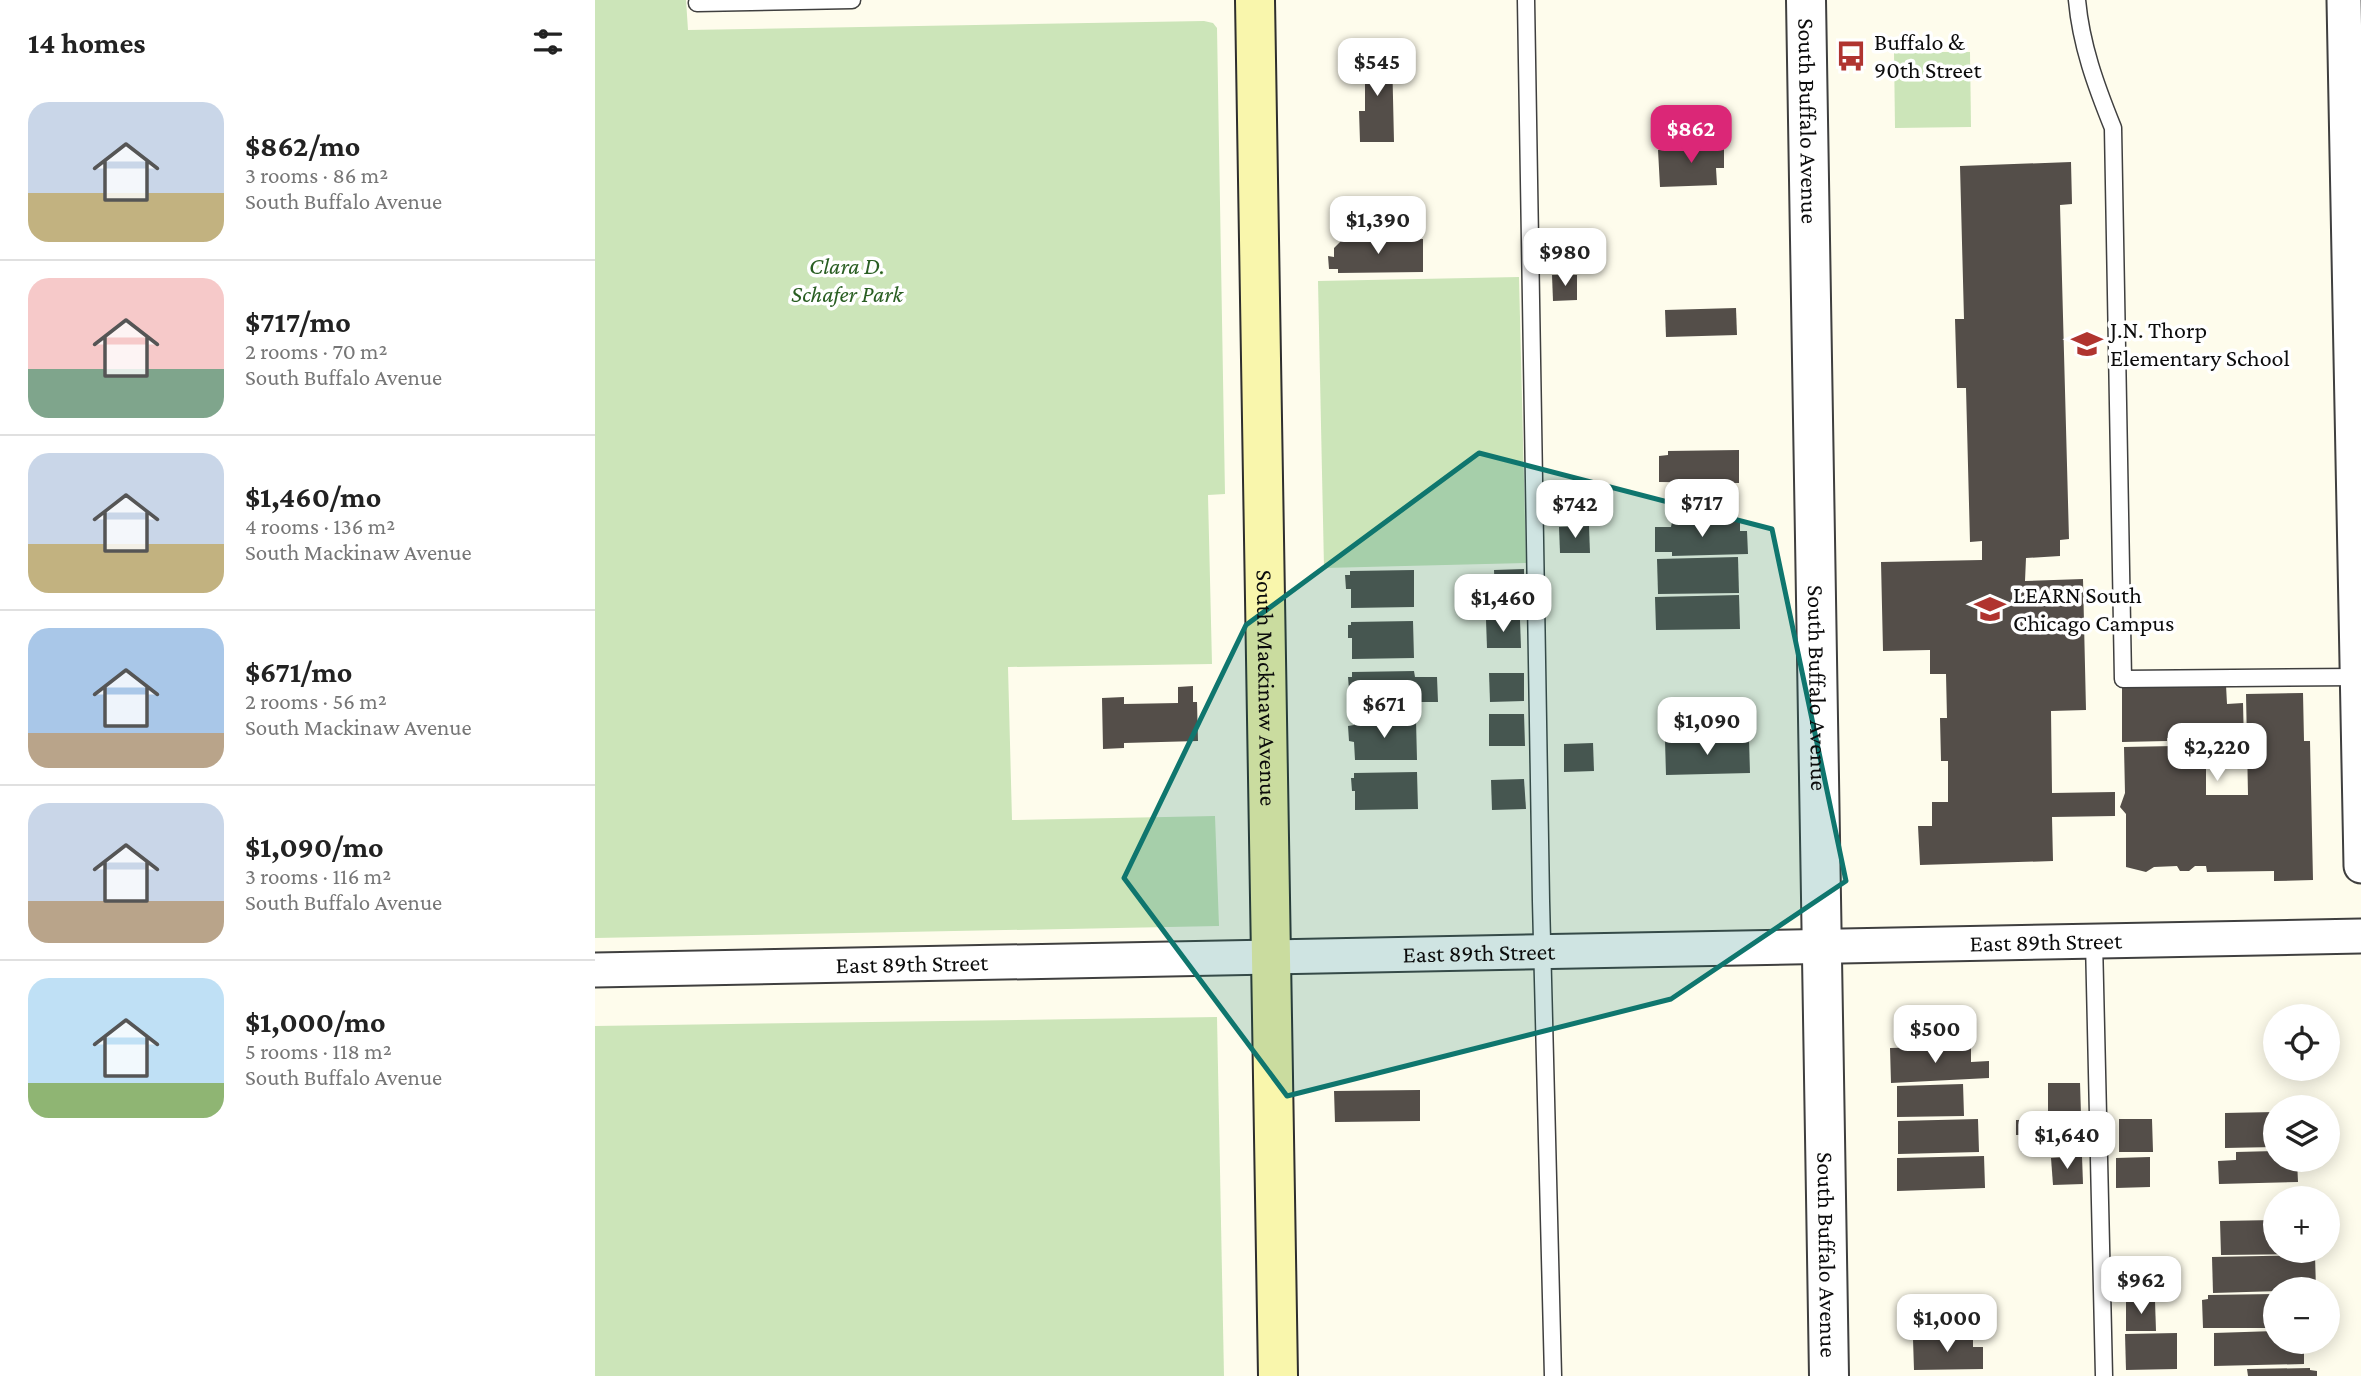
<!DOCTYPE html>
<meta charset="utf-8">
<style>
body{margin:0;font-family:"Crimson Pro",serif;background:#f2f2f2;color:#222;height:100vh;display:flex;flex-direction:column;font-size:26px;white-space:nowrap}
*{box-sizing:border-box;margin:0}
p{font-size:23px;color:#767676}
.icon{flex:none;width:38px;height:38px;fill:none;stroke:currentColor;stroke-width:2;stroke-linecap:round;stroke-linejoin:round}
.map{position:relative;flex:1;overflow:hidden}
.drawer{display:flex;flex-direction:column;background:#fff;width:595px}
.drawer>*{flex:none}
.fabs{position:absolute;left:1668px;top:1004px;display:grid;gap:14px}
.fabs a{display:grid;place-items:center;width:77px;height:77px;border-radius:50%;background:#fff;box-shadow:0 4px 18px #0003;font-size:35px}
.price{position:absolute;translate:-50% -60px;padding:0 16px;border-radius:14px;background:#fff;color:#222;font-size:23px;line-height:46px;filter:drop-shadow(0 2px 4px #0008)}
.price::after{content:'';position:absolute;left:50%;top:42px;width:21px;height:16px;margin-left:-10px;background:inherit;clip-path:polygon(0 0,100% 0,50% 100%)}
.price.current{background:#db2777;color:#fff}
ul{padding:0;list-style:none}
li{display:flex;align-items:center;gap:21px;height:175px;padding:0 28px}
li+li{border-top:2px solid #e0e0e0}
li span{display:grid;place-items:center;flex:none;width:196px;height:140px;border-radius:21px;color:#555}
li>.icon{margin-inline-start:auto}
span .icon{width:84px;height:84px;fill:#fffc;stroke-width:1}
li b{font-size:30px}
h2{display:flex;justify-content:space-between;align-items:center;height:84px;padding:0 28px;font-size:30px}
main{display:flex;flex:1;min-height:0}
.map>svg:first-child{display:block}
.green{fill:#cce5b9}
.building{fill:#544e49}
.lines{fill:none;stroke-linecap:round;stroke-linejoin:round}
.service-casing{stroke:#3f3f3f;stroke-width:19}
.minor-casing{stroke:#3f3f3f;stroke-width:37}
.tertiary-casing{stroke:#3f3f3f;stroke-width:42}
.secondary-casing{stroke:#2e2e2e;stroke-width:42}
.service{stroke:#fff;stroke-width:16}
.minor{stroke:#fff;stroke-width:33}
.tertiary{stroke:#fff;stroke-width:38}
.secondary{stroke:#f9f6ac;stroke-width:38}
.marked{fill:#0f766e;fill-opacity:0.2;stroke:#0f766e;stroke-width:5;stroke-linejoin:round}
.labels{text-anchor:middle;stroke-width:7;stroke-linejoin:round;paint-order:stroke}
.poi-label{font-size:24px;fill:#0c0c0c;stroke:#fff;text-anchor:start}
.street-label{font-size:24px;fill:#0c0c0c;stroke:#fff}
.park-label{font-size:24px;font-style:italic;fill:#295e22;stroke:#fff}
</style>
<main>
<section class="drawer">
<h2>14 homes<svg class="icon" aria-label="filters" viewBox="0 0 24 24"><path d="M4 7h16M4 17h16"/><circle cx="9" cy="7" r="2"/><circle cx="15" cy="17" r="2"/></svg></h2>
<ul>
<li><span style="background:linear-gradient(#c9d6e8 65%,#c2b280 0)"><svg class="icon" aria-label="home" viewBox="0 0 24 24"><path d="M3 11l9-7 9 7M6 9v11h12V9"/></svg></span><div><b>$862/mo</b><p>3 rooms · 86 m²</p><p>South Buffalo Avenue</p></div></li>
<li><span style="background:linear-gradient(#f6c9c9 65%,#7fa58c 0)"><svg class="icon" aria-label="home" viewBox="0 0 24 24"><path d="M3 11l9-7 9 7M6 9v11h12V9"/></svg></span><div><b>$717/mo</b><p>2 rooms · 70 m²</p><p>South Buffalo Avenue</p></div></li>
<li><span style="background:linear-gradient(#c9d6e8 65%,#c2b280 0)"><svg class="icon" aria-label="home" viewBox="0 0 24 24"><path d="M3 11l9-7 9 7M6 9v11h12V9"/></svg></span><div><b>$1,460/mo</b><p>4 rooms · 136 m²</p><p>South Mackinaw Avenue</p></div></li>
<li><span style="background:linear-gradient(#a9c7e8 75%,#b9a48a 0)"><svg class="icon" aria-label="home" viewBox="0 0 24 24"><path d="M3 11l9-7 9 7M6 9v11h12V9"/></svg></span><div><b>$671/mo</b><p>2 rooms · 56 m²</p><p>South Mackinaw Avenue</p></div></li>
<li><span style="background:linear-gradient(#c9d6e8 70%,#b9a48a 0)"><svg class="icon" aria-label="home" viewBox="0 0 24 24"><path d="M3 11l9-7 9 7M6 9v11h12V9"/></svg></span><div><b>$1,090/mo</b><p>3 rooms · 116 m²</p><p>South Buffalo Avenue</p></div></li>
<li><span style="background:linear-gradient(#bfe0f5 75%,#8fb573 0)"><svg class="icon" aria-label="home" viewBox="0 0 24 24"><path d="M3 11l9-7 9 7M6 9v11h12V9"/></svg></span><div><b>$1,000/mo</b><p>5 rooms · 118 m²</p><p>South Buffalo Avenue</p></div></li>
</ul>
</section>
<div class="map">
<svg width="1766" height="1376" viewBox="0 0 1766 1376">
<rect width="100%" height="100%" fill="#fefcec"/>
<g class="green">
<polygon points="0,0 91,0 93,30 609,21 618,23 622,28 630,494 613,495 617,664 413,667 417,820 620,816 624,926 0,938"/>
<polygon points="1299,52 1375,52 1376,127 1300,128"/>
<polygon points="924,277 931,563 729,568 723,281"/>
<polygon points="622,1017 629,1376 0,1376 0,1026"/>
</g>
<g class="building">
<polygon points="768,49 782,49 782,55 797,54 799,142 765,142 764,111 770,111 770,84 764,84 764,58 768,58"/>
<polygon points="1129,143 1129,168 1121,168 1122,185 1065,187 1063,150 1093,149 1093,144"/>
<polygon points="1476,162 1477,204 1465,205 1474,539 1465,540 1465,556 1431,558 1430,581 1488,579 1491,710 1456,711 1457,793 1520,792 1520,816 1457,817 1458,861 1325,865 1323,826 1337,826 1337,802 1353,802 1353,761 1346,761 1345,718 1352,718 1351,674 1335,674 1335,650 1288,651 1286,562 1387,560 1387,541 1375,542 1371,388 1362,388 1360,319 1369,319 1365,166"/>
<polygon points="828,239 828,272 743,273 743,269 734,269 733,256 739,257 739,248 746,241"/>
<polygon points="957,275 982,275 982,300 958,301"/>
<polygon points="1141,308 1142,335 1071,337 1070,310"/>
<polygon points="1144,450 1144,483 1064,482 1064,456 1073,455 1073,451"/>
<polygon points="1145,521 1145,531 1152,531 1153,554 1077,556 1077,552 1060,552 1060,527 1076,527 1077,522"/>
<polygon points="994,526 995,553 965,553 964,527"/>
<polygon points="1143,557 1144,593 1063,594 1062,559"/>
<polygon points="929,569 929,596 900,597 899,570"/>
<polygon points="819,570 819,607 756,608 756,589 751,589 750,575 755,575 755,571"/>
<polygon points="1144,595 1145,629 1061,630 1060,597"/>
<polygon points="891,620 925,620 926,648 892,648"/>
<polygon points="818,621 819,658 757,659 757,638 753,638 753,625 756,625 756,622"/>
<polygon points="819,671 820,677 842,677 843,702 820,702 820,708 758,709 757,689 754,689 753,677 757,677 757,672"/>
<polygon points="894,673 929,673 929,701 895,702"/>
<polygon points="1631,685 1632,704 1648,703 1649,744 1611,745 1611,795 1653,795 1651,694 1708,693 1709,741 1715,741 1718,880 1679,881 1679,871 1612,872 1611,866 1600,866 1594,871 1585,871 1582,866 1559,867 1551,872 1531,867 1531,814 1525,807 1530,793 1529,747 1580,746 1580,737 1572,738 1572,741 1527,742 1527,687"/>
<polygon points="598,686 598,702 602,702 603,741 529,743 529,748 508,749 507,698 529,697 529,704 583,703 583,687"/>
<polygon points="894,714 929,714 930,746 894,746"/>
<polygon points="821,720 822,760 760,760 759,742 754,741 753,726 759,725 759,721"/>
<polygon points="1154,739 1155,773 1071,775 1070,740"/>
<polygon points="998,743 999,771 969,772 969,744"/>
<polygon points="822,772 823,809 760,810 760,791 757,791 756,778 759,778 759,773"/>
<polygon points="929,779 931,809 897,810 896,780"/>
<polygon points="1376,1046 1376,1062 1394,1061 1394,1078 1296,1083 1295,1048"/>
<polygon points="1453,1083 1485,1083 1486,1114 1453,1114"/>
<polygon points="1368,1084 1369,1116 1302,1117 1302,1086"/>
<polygon points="825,1090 825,1121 740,1122 739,1091"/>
<polygon points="1680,1112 1680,1147 1630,1148 1630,1113"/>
<polygon points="1383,1119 1384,1152 1303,1154 1303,1121"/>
<polygon points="1489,1119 1490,1150 1426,1152 1426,1135 1421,1135 1421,1120"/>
<polygon points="1524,1119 1557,1119 1558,1152 1524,1152"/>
<polygon points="1680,1151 1680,1160 1702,1160 1703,1182 1624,1184 1623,1161 1641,1160 1641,1152"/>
<polygon points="1389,1156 1390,1188 1302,1191 1302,1158"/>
<polygon points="1487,1156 1488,1184 1458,1185 1456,1158"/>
<polygon points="1555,1157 1555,1187 1521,1188 1521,1158"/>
<polygon points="1680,1220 1680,1251 1703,1251 1703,1254 1626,1255 1625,1221"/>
<polygon points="1720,1255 1721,1290 1618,1293 1617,1257"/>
<polygon points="1559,1266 1559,1293 1529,1294 1528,1267"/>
<polygon points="1680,1294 1680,1328 1608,1328 1607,1300 1613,1299 1613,1295"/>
<polygon points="1560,1301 1561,1331 1531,1331 1531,1302"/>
<polygon points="1680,1331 1680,1342 1714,1342 1714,1351 1709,1351 1709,1364 1619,1366 1619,1333"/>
<polygon points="1582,1333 1582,1369 1531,1370 1530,1334"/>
<polygon points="1378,1338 1378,1347 1388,1347 1388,1369 1319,1370 1318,1339"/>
<polygon points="1715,1368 1715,1370 1722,1371 1722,1376 1653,1376 1652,1369"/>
</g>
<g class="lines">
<g class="service-casing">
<g id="service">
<polyline points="931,0 946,901 958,1376"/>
<path d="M 1482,0 C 1486,45 1501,86 1518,128 L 1528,679 L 1762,677"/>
<polyline points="102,3 257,0"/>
<polyline points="1499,941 1509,1376"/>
</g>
</g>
<g class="minor-casing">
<g id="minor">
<polyline points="1749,0 1766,866"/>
<path id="s1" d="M 0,970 L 1766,936"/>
</g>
</g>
<g class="tertiary-casing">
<g id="tertiary">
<path id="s2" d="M 1211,0 L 1234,1376"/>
</g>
</g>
<g class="secondary-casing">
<g id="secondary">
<path id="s3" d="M 660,0 L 683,1376"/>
</g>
</g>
<use href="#service" class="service"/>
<use href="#minor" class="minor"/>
<use href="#tertiary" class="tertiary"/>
<use href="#secondary" class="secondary"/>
</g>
<path class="marked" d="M 884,453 L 1177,529 L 1251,881 L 1076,999 L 692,1096 L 529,878 L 651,625 Z"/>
<defs>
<g id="bus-bare" transform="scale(2.415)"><path d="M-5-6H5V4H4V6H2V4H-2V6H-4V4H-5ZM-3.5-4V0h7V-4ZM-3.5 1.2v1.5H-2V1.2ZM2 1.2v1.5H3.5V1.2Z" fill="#b0342f" stroke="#fff" stroke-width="2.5" paint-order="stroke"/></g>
<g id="school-bare" transform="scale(2.415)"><path d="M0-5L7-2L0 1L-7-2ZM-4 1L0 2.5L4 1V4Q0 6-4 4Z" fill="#b0342f" stroke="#fff" stroke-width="2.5" paint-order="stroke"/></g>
</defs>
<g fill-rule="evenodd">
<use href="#bus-bare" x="1256" y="56"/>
<use href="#school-bare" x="1492" y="344"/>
<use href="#school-bare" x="1395" y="609"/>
</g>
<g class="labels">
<g class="poi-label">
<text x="1279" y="50">Buffalo &amp;<tspan x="1279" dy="28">90th Street</tspan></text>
<text x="1515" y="338">J.N. Thorp<tspan x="1515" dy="28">Elementary School</tspan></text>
<text x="1418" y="603">LEARN South<tspan x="1418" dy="28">Chicago Campus</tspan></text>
</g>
<g class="street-label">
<text dy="8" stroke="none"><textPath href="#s2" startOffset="121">South Buffalo Avenue</textPath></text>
<text dy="8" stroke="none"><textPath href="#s3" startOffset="688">South Mackinaw Avenue</textPath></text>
<text dy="8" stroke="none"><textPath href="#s2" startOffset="688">South Buffalo Avenue</textPath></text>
<text dy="8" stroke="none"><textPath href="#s1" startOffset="1451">East 89th Street</textPath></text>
<text dy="8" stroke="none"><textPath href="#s1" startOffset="884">East 89th Street</textPath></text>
<text dy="8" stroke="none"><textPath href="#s1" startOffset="317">East 89th Street</textPath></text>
<text dy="8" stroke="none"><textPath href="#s2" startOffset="1255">South Buffalo Avenue</textPath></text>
</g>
<g class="park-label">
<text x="252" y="274">Clara D.<tspan x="252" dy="28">Schafer Park</tspan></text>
</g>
</g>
</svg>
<div class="fabs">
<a><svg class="icon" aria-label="locate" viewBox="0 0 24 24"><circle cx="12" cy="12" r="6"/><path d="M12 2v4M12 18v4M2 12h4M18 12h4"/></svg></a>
<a><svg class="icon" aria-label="layers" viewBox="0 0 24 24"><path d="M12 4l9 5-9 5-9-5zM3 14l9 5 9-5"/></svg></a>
<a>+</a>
<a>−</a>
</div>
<b class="price" style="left:782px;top:98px">$545</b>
<b class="price current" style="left:1096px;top:165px">$862</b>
<b class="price" style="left:783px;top:256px">$1,390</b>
<b class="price" style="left:970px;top:288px">$980</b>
<b class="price" style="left:1107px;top:539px">$717</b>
<b class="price" style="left:980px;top:540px">$742</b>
<b class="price" style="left:908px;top:634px">$1,460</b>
<b class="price" style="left:789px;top:740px">$671</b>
<b class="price" style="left:1112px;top:757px">$1,090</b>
<b class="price" style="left:1622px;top:783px">$2,220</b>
<b class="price" style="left:1340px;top:1065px">$500</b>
<b class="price" style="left:1472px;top:1171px">$1,640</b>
<b class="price" style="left:1546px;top:1316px">$962</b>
<b class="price" style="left:1352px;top:1354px">$1,000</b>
</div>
</main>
